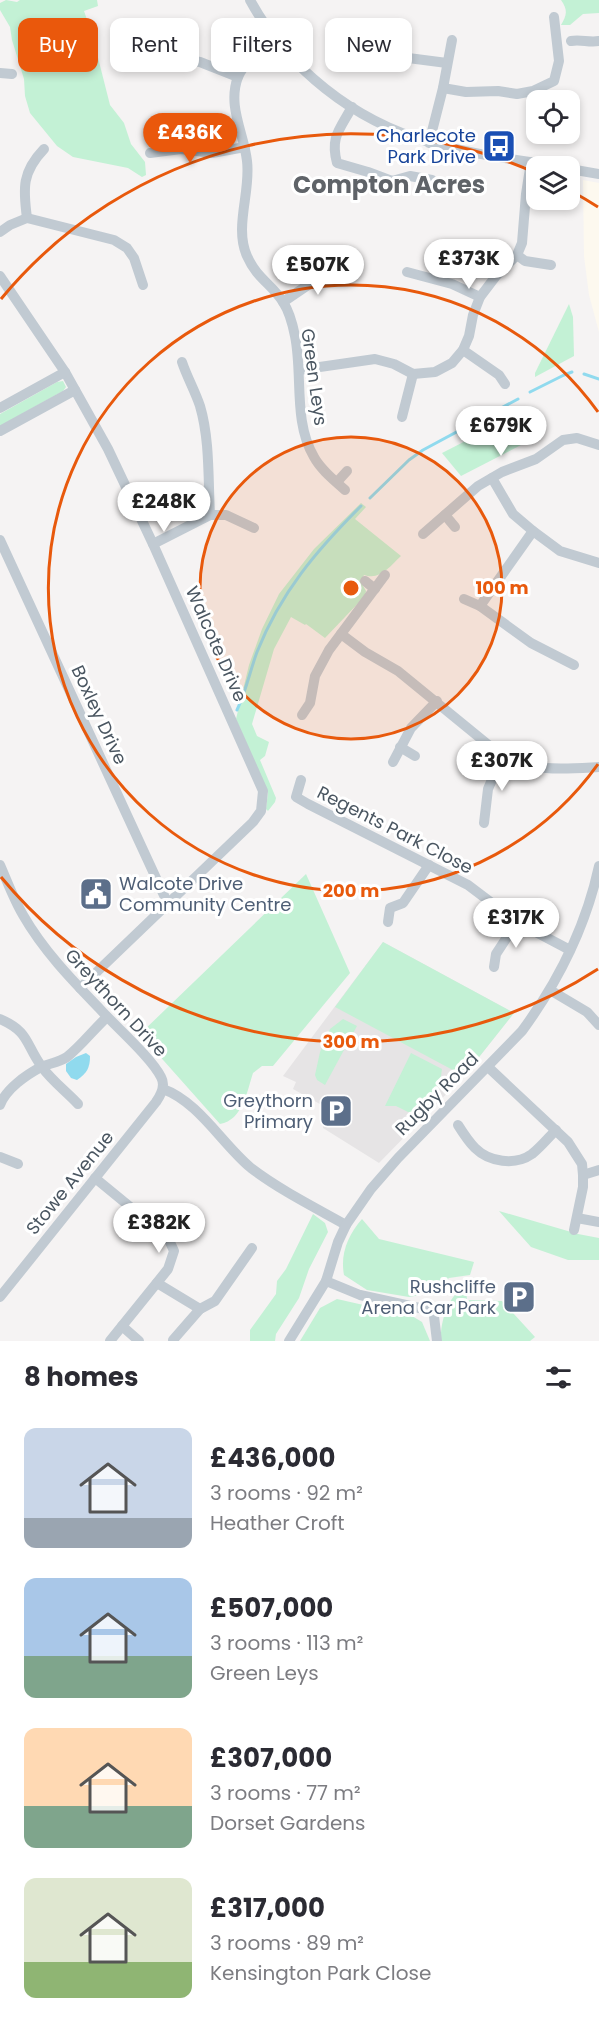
<!DOCTYPE html>
<meta charset="utf-8">
<style>
body{margin:0;font-family:Poppins,sans-serif;background:#f7f7f7;color:#2b2b33;height:100vh;display:flex;flex-direction:column;font-size:22px;white-space:nowrap}
*{box-sizing:border-box;margin:0}
p{font-size:20px;color:#7c7c81}
.icon{flex:none;width:33px;height:33px;fill:none;stroke:currentColor;stroke-width:2;stroke-linecap:round;stroke-linejoin:round}
.map{position:relative;height:1341px;overflow:hidden}
.side{display:flex;flex-direction:column;background:#fff;flex:1}
.side>*{flex:none}
.banner{position:absolute;left:18px;top:18px;width:564px;height:54px;display:flex;gap:12px}
.buttons{position:absolute;left:526px;top:90px;display:grid;gap:12px}
.buttons a{display:grid;place-items:center;width:54px;height:54px;border-radius:12px;background:#fff;box-shadow:0 3px 9px #0003;font-size:30px}
.price{position:absolute;translate:-50% -51px;padding:0 14px;border-radius:21px;background:#fff;color:#222;font-size:20px;line-height:39px;filter:drop-shadow(0 2px 3px #0008)}
.price::after{content:'';position:absolute;left:50%;top:36px;width:18px;height:14px;margin-left:-9px;background:inherit;clip-path:polygon(0 0,100% 0,50% 100%)}
.price.selected{background:#ea580c;color:#fff}
ul{padding:0;list-style:none}
li{display:flex;align-items:center;gap:18px;height:150px;padding:0 24px}
li span{display:grid;place-items:center;flex:none;width:168px;height:120px;border-radius:12px;color:#555}
li>.icon{margin-inline-start:auto}
span .icon{width:72px;height:72px;fill:#fffc;stroke-width:1}
li b{font-size:26px}
h2{display:flex;justify-content:space-between;align-items:center;height:72px;padding:0 24px;font-size:26px}
.tag{padding:0 21px;border-radius:12px;background:#fff;box-shadow:0 3px 9px #0003;font-size:21px;line-height:54px}
.tag.selected{background:#ea580c;color:#fff}
.map>svg:first-child{display:block}
.commercial{fill:#fdf9ef}
.education{fill:#e6e4e5}
.green{fill:#c3f1d5}
.water{fill:#90daee}
.lines{fill:none;stroke-linecap:round;stroke-linejoin:round}
.stream{stroke:#90daee;stroke-width:3}
.minor{stroke:#c1cad2;stroke-width:10}
.ring{fill:none;stroke:#e8590c;stroke-width:3}
.labels{text-anchor:middle;stroke-width:6;stroke-linejoin:round;paint-order:stroke}
.transit-label{font-size:18px;fill:#164399;stroke:#fff;text-anchor:end}
.street-label{font-size:18px;fill:#4a5661;stroke:#fff}
.service-label{font-size:18px;fill:#4e5e75;stroke:#fff;text-anchor:end}
.district-label{font-size:24px;font-weight:bold;fill:#5f6368;stroke:#fff}
.centre{fill:#e8590c;stroke:#fff;stroke-width:3}
.ring-label{font-size:18px;text-anchor:middle;font-weight:bold;fill:#e8590c;stroke:#fff;stroke-width:6;stroke-linejoin:round;paint-order:stroke}
</style>
<div class="map">
<svg width="599" height="1341" viewBox="0 0 599 1341">
<rect width="100%" height="100%" fill="#f5f3f3"/>
<polygon class="commercial" points="583,180 599,183 599,332 589,295 584,256"/>
<polygon class="education" points="383,942 514,1013 464,1076 379,1163 323,1128 327,1108 293,1089 296,1082 283,1076"/>
<g class="green">
<polygon points="6,0 17,2 20,0 97,0 98,6 84,11 92,34 110,105 124,123 131,144 145,162 146,175 142,177 128,168 73,157 57,146 30,113 25,96 24,79 12,40 10,27 0,10 0,3"/>
<path d="M 561,0 L 599,0 L 599,13 L 583,14 L 570,25 L 561,25 C 567,15 568,10 561,0 Z"/>
<polygon points="569,304 573,317 574,356 535,377 535,373"/>
<polygon points="63,381 66,387 63,391 0,426 0,414 57,382"/>
<polygon points="524,411 521,445 461,476 442,453"/>
<path d="M 361,503 L 366,507 L 355,519 L 401,556 C 390,566 380,581 364,575 L 361,582 L 366,591 L 365,596 L 325,638 L 306,624 L 305,625 L 291,617 L 274,649 L 252,724 L 257,736 L 269,742 L 265,756 L 260,760 L 276,798 L 275,802 L 268,811 L 266,809 L 268,793 L 236,719 L 249,665 L 262,629 L 279,594 L 314,549 Z"/>
<path d="M 306,874 L 350,973 L 273,1066 L 262,1066 L 253,1073 C 247,1091 243,1120 220,1124 L 140,1034 Z"/>
<polygon points="383,942 514,1013 464,1076 335,1007"/>
<polygon points="343,1019 357,1026 325,1085 317,1080 315,1075 320,1052 330,1029"/>
<polygon points="411,1053 442,1069 440,1083 434,1088 432,1098 416,1112 408,1112 396,1106 385,1106"/>
<polygon points="499,1211 578,1234 599,1238 599,1260 568,1260 531,1247"/>
<polygon points="313,1214 325,1223 328,1232 309,1269 299,1298 276,1334 275,1341 250,1341 250,1330 276,1294 277,1281 286,1269"/>
<path d="M 362,1219 L 379,1239 L 474,1262 L 470,1275 L 449,1278 L 431,1293 L 409,1297 L 367,1290 L 344,1275 C 340,1254 348,1235 362,1219 Z"/>
<path d="M 462,1288 L 466,1288 L 467,1300 L 502,1301 L 535,1337 L 530,1341 L 441,1341 C 440,1323 447,1299 462,1288 Z"/>
<polygon points="337,1299 412,1316 422,1322 430,1341 300,1341 320,1308"/>
</g>
<path class="water" d="M 86,1053 L 90,1056 C 90,1068 87,1073 77,1080 L 71,1078 L 66,1071 L 66,1064 L 76,1057 Z"/>
<g class="lines">
<g class="stream">
<polyline points="584,374 599,379"/>
<polyline points="530,392 564,375 572,372"/>
<polyline points="370,498 409,460 423,450 518,399"/>
<path d="M 237,710 C 246,691 250,671 257,652 C 281,592 316,551 361,506"/>
</g>
<g class="minor">
<path d="M 250,0 C 287,68 354,121 429,142 C 470,154 513,159 555,166"/>
<path d="M 277,39 C 263,50 245,60 238,77 C 227,106 244,133 247,161 C 251,192 234,227 247,256 C 257,279 272,284 283,302 C 289,311 293,326 295,336 C 303,375 293,422 314,457 C 321,470 334,480 345,490"/>
<path d="M 571,41 C 581,39 589,43 599,41"/>
<polyline points="339,57 364,58 385,55 447,63"/>
<polyline points="132,66 189,60 200,62 238,77"/>
<polyline points="0,73 12,74"/>
<polyline points="443,88 466,92 498,91 517,94 533,91 554,81 559,61 554,17"/>
<path d="M 352,107 C 340,129 330,137 337,163 L 368,172 L 392,181 L 410,176 L 432,180"/>
<polyline points="429,143 443,88 452,40"/>
<polyline points="150,153 181,149 212,153 245,147"/>
<polyline points="570,169 599,174"/>
<path d="M 27,218 C 23,188 22,172 44,149"/>
<polyline points="0,232 10,225 27,218 114,240 127,248 134,258 143,285"/>
<polyline points="517,255 525,261 551,265"/>
<polyline points="407,272 452,284 480,297"/>
<polyline points="0,276 65,372 108,449 153,544 263,791 261,811 253,822 80,988"/>
<polyline points="283,302 308,285 331,264"/>
<polyline points="463,350 499,375 505,384"/>
<polyline points="299,370 375,359 394,364 413,374 435,372 452,363 463,350 469,336 473,315 480,297 496,276 517,255 522,243 526,194 531,162"/>
<polyline points="0,408 65,372"/>
<polyline points="402,417 413,374"/>
<polyline points="0,431 75,390"/>
<polyline points="492,478 513,514 533,531 560,551 599,563"/>
<polyline points="337,482 347,471"/>
<polyline points="210,515 226,515 254,528"/>
<polyline points="445,515 455,527"/>
<polyline points="423,534 478,486 502,472 536,459 563,440 577,438 599,445"/>
<polyline points="0,540 168,904"/>
<path d="M 153,544 L 210,515 C 208,479 210,440 200,406 C 195,391 187,377 182,362"/>
<polyline points="365,581 375,589"/>
<polyline points="464,599 480,606 531,643 574,665"/>
<polyline points="480,606 533,531"/>
<path d="M 341,634 L 365,652 L 398,671 L 502,756 C 535,772 563,769 599,767"/>
<polyline points="302,715 310,703 315,676 329,650 385,575"/>
<polyline points="400,747 415,756"/>
<polyline points="393,762 411,728 437,701"/>
<polyline points="301,780 296,797 308,804 468,885 517,922 570,950"/>
<polyline points="484,823 488,789 502,756"/>
<path d="M 0,865 C 7,881 14,900 23,915 C 43,950 71,979 99,1008 C 115,1026 151,1057 161,1077 C 166,1086 161,1095 156,1102 L 0,1297"/>
<polyline points="388,922 390,908 403,903 429,865"/>
<polyline points="494,967 496,954 517,922"/>
<polyline points="550,990 587,1012 599,1025"/>
<path d="M 0,1019 C 30,1032 25,1044 42,1067 C 52,1081 67,1092 78,1104"/>
<polyline points="488,1067 568,1142 582,1164 583,1175"/>
<path d="M 163,1089 C 199,1102 222,1144 251,1168 C 280,1190 314,1207 346,1225"/>
<path d="M 0,1105 C 6,1089 26,1075 41,1067 C 50,1063 58,1063 67,1057 C 82,1045 93,1030 107,1017"/>
<path d="M 458,1125 C 463,1133 468,1141 475,1148 C 489,1162 515,1166 532,1154 C 541,1147 548,1138 556,1130"/>
<polyline points="0,1157 18,1164"/>
<polyline points="95,1178 162,1233 169,1240 174,1251 168,1269 110,1341"/>
<polyline points="577,1218 599,1222"/>
<polyline points="574,1230 583,1187 583,1175 599,1170"/>
<polyline points="326,1281 360,1295 424,1309 433,1308 437,1341"/>
<polyline points="157,1283 200,1309 173,1340"/>
<polyline points="200,1309 215,1301 252,1248"/>
<polyline points="122,1326 139,1341"/>
<path d="M 289,1341 L 326,1281 L 338,1242 L 346,1225 L 371,1189 L 398,1158 L 522,1031 C 558,982 586,926 599,866"/>
</g>
</g>
<circle cx="351" cy="588" r="151" fill="#e8590c" fill-opacity=".12"/>
<g class="ring">
<circle cx="351" cy="588" r="151"/>
<path d="M598 764A303 303 0 1 1 598 412"/>
<path d="M598 969A454 454 0 0 1 1 877M1 299A454 454 0 0 1 536 173M571 191A454 454 0 0 1 598 207"/>
</g>
<defs>
<g id="bus-square" transform="scale(1.725)"><rect x="-9" y="-9" width="18" height="18" rx="4" fill="#1a4fb4" stroke="#fff"/><path d="M-5-6H5V4H4V6H2V4H-2V6H-4V4H-5ZM-3.5-4V0h7V-4ZM-3.5 1.2v1.5H-2V1.2ZM2 1.2v1.5H3.5V1.2Z" fill="#fff"/></g>
<g id="civic-square" transform="scale(1.725)"><rect x="-9" y="-9" width="18" height="18" rx="4" fill="#5c6f8a" stroke="#fff"/><path d="M-.6-6.5H3V-4.5H.6V-3L4-1V1h2V6H-6V1h2V-1L-.6-3ZM-1.2 2.5V6h2.4V2.5Z" fill="#fff"/></g>
<g id="parking-square" transform="scale(1.725)"><rect x="-9" y="-9" width="18" height="18" rx="4" fill="#5c6f8a" stroke="#fff"/><path d="M-3.5-5.5H1a3.5 3.5 0 0 1 0 7H-1V5.5H-3.5ZM-1-3.4V-.6H.8a1.4 1.4 0 0 0 0-2.8Z" fill="#fff"/></g>
</defs>
<g fill-rule="evenodd">
<use href="#bus-square" x="499" y="146"/>
<use href="#civic-square" x="96" y="894"/>
<use href="#parking-square" x="336" y="1111"/>
<use href="#parking-square" x="519" y="1297"/>
</g>
<g class="labels">
<g class="transit-label">
<text x="476" y="142">Charlecote<tspan x="476" dy="21">Park Drive</tspan></text>
</g>
<g class="street-label">
<text transform="translate(314 377) rotate(82)" y="6">Green Leys</text>
<text transform="translate(216 644) rotate(66)" y="6">Walcote Drive</text>
<text transform="translate(99 715) rotate(65)" y="6">Boxley Drive</text>
<text transform="translate(395 830) rotate(27)" y="6">Regents Park Close</text>
<text transform="translate(116 1003) rotate(47)" y="6">Greythorn Drive</text>
<text transform="translate(437 1094) rotate(-45)" y="6">Rugby Road</text>
<text transform="translate(70 1183) rotate(-51)" y="6">Stowe Avenue</text>
</g>
<g class="service-label">
<text x="119" y="890" text-anchor="start">Walcote Drive<tspan x="119" dy="21">Community Centre</tspan></text>
<text x="313" y="1107">Greythorn<tspan x="313" dy="21">Primary</tspan></text>
<text x="496" y="1293">Rushcliffe<tspan x="496" dy="21">Arena Car Park</tspan></text>
</g>
<g class="district-label">
<text x="389" y="193">Compton Acres</text>
</g>
</g>
<circle cx="351" cy="588" r="9" class="centre"/>
<g class="ring-label">
<text x="502" y="594">100 m</text>
<text x="351" y="897">200 m</text>
<text x="351" y="1048">300 m</text>
</g>
</svg>
<div class="buttons">
<a><svg class="icon" aria-label="locate" viewBox="0 0 24 24"><circle cx="12" cy="12" r="6"/><path d="M12 2v4M12 18v4M2 12h4M18 12h4"/></svg></a>
<a><svg class="icon" aria-label="layers" viewBox="0 0 24 24"><path d="M12 4l9 5-9 5-9-5zM3 14l9 5 9-5"/></svg></a>
</div>
<b class="price selected" style="left:190px;top:164px">£436K</b>
<b class="price" style="left:469px;top:290px">£373K</b>
<b class="price" style="left:318px;top:296px">£507K</b>
<b class="price" style="left:501px;top:457px">£679K</b>
<b class="price" style="left:164px;top:533px">£248K</b>
<b class="price" style="left:502px;top:792px">£307K</b>
<b class="price" style="left:516px;top:949px">£317K</b>
<b class="price" style="left:159px;top:1254px">£382K</b>
<div class="banner">
<a class="tag selected">Buy</a>
<a class="tag">Rent</a>
<a class="tag">Filters</a>
<a class="tag">New</a>
</div>
</div>
<section class="side">
<h2>8 homes<svg class="icon" aria-label="filters" viewBox="0 0 24 24"><path d="M4 7h16M4 17h16"/><circle cx="9" cy="7" r="2"/><circle cx="15" cy="17" r="2"/></svg></h2>
<ul>
<li><span style="background:linear-gradient(#c9d6e8 75%,#9aa5b1 0)"><svg class="icon" aria-label="home" viewBox="0 0 24 24"><path d="M3 11l9-7 9 7M6 9v11h12V9"/></svg></span><div><b>£436,000</b><p>3 rooms · 92 m²</p><p>Heather Croft</p></div></li>
<li><span style="background:linear-gradient(#a9c7e8 65%,#7fa58c 0)"><svg class="icon" aria-label="home" viewBox="0 0 24 24"><path d="M3 11l9-7 9 7M6 9v11h12V9"/></svg></span><div><b>£507,000</b><p>3 rooms · 113 m²</p><p>Green Leys</p></div></li>
<li><span style="background:linear-gradient(#ffd9b3 65%,#7fa58c 0)"><svg class="icon" aria-label="home" viewBox="0 0 24 24"><path d="M3 11l9-7 9 7M6 9v11h12V9"/></svg></span><div><b>£307,000</b><p>3 rooms · 77 m²</p><p>Dorset Gardens</p></div></li>
<li><span style="background:linear-gradient(#dfe7d0 70%,#8fb573 0)"><svg class="icon" aria-label="home" viewBox="0 0 24 24"><path d="M3 11l9-7 9 7M6 9v11h12V9"/></svg></span><div><b>£317,000</b><p>3 rooms · 89 m²</p><p>Kensington Park Close</p></div></li>
</ul>
</section>
